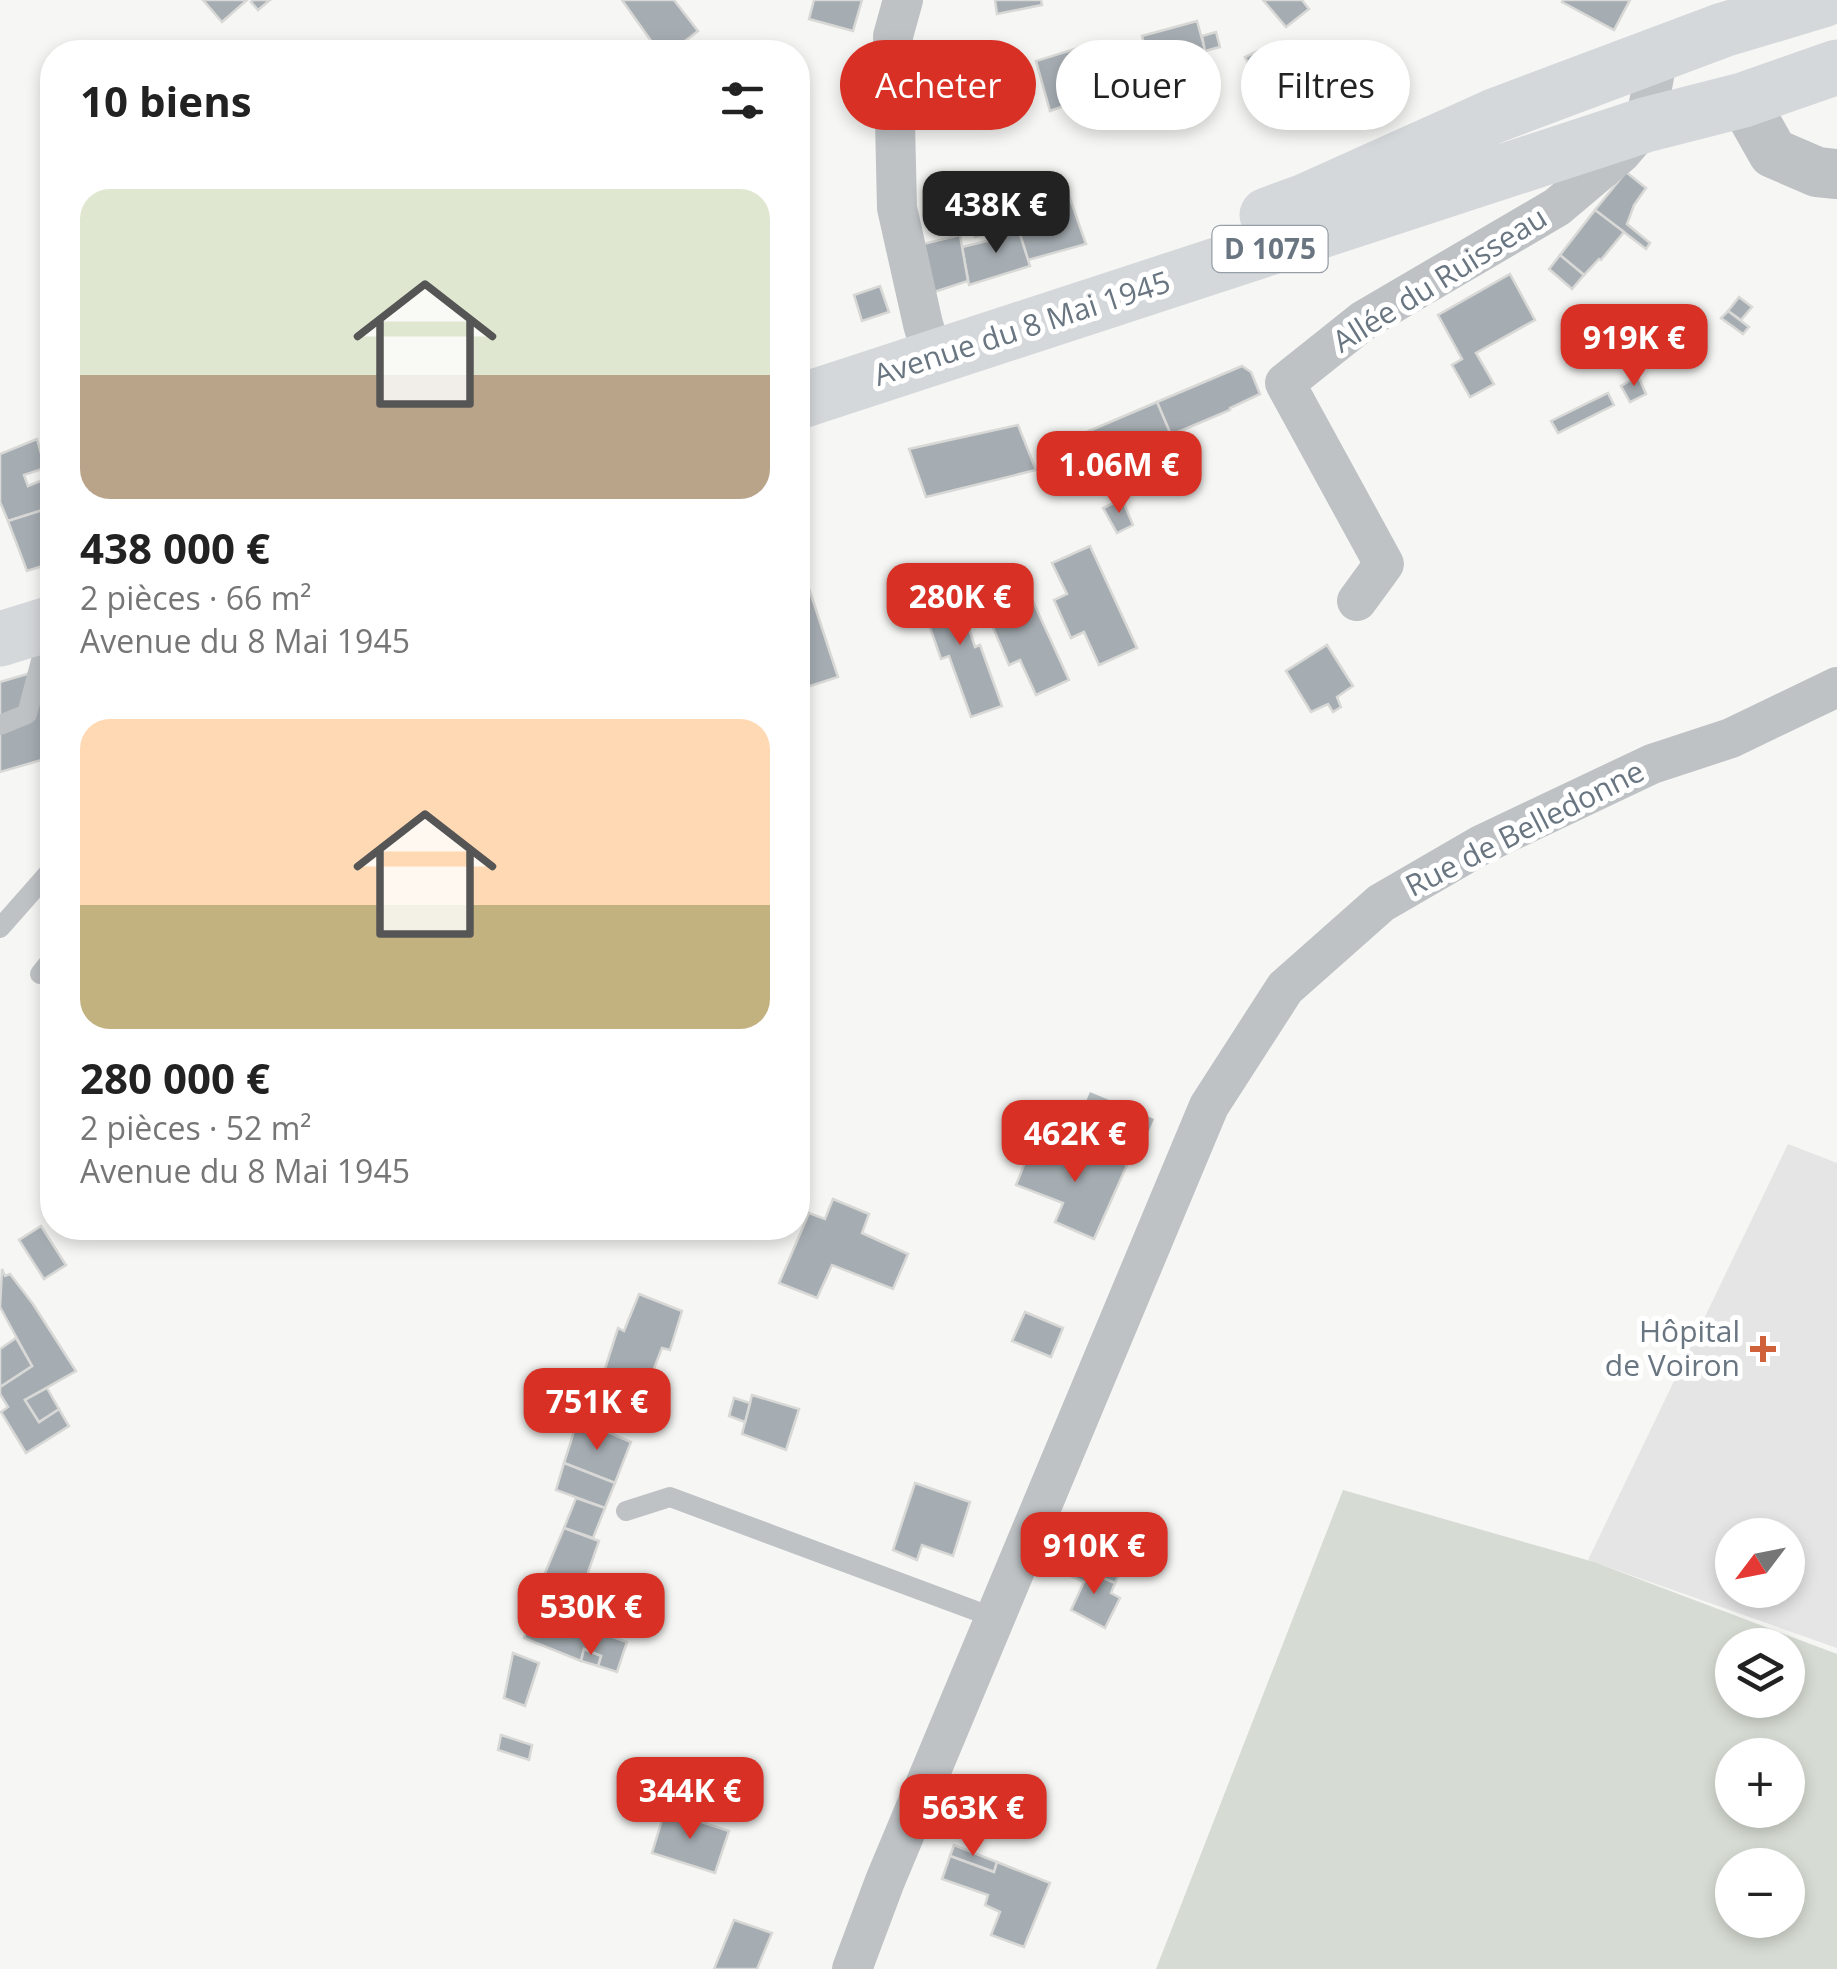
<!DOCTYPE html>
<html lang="fr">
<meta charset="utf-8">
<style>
body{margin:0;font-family:"Open Sans",sans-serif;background:#f6f6f6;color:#222;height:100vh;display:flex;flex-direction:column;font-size:38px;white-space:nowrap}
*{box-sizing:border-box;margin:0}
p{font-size:32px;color:#767676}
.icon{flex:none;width:55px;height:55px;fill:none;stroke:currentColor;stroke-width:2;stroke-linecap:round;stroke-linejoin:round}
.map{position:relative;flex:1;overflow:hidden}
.panel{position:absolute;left:40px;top:40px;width:770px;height:1200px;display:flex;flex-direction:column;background:#fff;border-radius:40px;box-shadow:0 5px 15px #0003}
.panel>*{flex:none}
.guide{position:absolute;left:840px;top:40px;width:845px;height:90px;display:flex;gap:20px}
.needle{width:65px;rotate:238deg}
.tools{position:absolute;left:1715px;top:1518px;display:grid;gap:20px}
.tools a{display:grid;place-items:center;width:90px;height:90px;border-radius:50%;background:#fff;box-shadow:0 5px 15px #0003;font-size:50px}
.price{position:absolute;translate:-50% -85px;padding:0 22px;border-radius:20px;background:#d93025;color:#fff;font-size:32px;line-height:65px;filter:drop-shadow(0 2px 5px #0008)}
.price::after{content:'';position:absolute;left:50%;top:60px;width:30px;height:22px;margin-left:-15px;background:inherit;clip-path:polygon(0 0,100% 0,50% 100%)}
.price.active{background:#222;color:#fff}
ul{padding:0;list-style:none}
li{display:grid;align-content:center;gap:20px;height:530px;padding:0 40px}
li span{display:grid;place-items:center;height:310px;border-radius:30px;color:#555}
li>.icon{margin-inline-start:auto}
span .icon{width:180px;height:180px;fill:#fffc;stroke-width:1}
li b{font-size:42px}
h2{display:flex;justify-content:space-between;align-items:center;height:120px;padding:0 40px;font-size:42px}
.chip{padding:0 35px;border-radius:45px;background:#fff;box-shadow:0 5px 15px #0003;font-size:35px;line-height:90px}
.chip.active{background:#d93025;color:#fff}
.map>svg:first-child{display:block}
.built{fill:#e4e5e4;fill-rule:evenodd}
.green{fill:#d6dbd3;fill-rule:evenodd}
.water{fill:#b9c2c6}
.building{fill:#a6adb2;stroke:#d8d8d6;stroke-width:2.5}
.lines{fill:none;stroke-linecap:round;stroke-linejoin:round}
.service{stroke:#bec2c5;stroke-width:20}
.minor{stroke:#bec2c5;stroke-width:40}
.tertiary{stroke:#bec2c5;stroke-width:50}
.primary{stroke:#d5d8db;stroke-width:55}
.poi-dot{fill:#cf613b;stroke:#fff;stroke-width:4}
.labels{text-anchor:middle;stroke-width:10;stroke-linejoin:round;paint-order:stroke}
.shield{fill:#fff;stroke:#969fa7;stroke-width:2.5}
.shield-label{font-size:28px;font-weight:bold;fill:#697681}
.street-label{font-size:30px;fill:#697681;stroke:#fff}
.poi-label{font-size:30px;fill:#697681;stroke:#fff;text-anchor:end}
</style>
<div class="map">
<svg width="1837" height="1969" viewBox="0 0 1837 1969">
<rect width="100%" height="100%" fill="#f6f6f4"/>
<path class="built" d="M 1788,1144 L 1837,1163 L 1837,1648 L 1588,1560 ZM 1732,1535 L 1788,1535 L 1788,1590 L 1732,1590 Z"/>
<path class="green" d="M 1343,1490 L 1594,1562 L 1837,1654 L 1837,1969 L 1156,1969 ZM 1732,1645 L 1788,1645 L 1788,1700 L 1732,1700 ZM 1732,1755 L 1788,1755 L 1788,1810 L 1732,1810 ZM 1732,1865 L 1788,1865 L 1788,1920 L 1732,1920 Z"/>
<polygon class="water" points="1090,1092 1154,1119 1143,1144 1079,1118"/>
<g class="building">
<polygon points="203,0 247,0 222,22"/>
<polygon points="253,0 270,0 258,10 251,2"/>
<polygon points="622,0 674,0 698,31 671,52 659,52"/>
<polygon points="814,0 862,0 853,31 809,19"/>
<polygon points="995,0 1041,0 1042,5 997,14"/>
<polygon points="1263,0 1302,0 1309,9 1286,27"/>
<polygon points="1563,0 1630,0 1614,30 1562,2"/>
<polygon points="1197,21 1210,68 1153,82 1142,36"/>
<polygon points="1216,32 1220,47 1205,51 1202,36"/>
<polygon points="1097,42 1111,92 1106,93 1109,101 1072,112 1069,104 1050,111 1036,61"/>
<polygon points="1262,49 1274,63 1253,72 1245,57"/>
<polygon points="925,60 931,92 906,97 902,65"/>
<polygon points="1277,68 1299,92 1263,112 1244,83"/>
<polygon points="1626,172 1646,188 1634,205 1627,224 1650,243 1646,249 1595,210"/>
<polygon points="1005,179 1014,209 1032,204 1029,193 1041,189 1045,198 1067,190 1086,244 1028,260 1017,225 975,237 962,192"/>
<polygon points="1595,210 1624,232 1601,260 1599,259 1584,275 1560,255"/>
<polygon points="1017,225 1030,266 969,285 962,247 995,239 994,232"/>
<polygon points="960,235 968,281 928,294 923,244"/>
<polygon points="1560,255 1584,275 1572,289 1549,269"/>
<polygon points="1510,274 1535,320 1476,353 1494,384 1470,397 1452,365 1462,359 1438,315"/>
<polygon points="880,286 889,312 862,321 854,295"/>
<polygon points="1739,297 1752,307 1741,320 1728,311"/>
<polygon points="1728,311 1749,327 1743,334 1721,318"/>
<polygon points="1242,366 1251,372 1260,394 1230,408 1230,410 1171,435 1157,402"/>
<polygon points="1638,376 1646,394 1630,402 1621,386"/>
<polygon points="1608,393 1614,405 1558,433 1551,421"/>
<polygon points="1157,402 1171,435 1096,467 1082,434"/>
<polygon points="1018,425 1036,470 926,497 909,449"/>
<polygon points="37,439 45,468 24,475 28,486 50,477 52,482 52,507 8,521 0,502 0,454"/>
<polygon points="1122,499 1133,525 1117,533 1103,508"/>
<polygon points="52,507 52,563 27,571 8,521"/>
<polygon points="1090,546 1137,648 1099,665 1084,632 1071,638 1054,600 1067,594 1052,563"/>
<polygon points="803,570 838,677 798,690 798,572"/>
<polygon points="1019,571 1069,680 1036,695 1020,660 1009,665 991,623 1000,619 985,587"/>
<polygon points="944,574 955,606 961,604 975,647 980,645 1002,706 971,717 949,656 941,659 926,616 934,613 923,581"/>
<polygon points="1327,645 1353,686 1337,697 1341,707 1333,712 1328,704 1311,712 1286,671"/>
<polygon points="51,667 52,757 0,772 0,682"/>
<polygon points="1076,1143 1127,1165 1094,1239 1055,1222 1063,1203 1016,1185 1031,1147 1070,1161"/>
<polygon points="833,1199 869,1214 862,1233 908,1254 893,1289 832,1265 817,1298 779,1283 809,1213 825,1219"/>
<polygon points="41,1226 66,1265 44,1279 19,1240"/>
<polygon points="2,1269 5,1276 10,1274 33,1304 76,1371 25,1400 39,1422 59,1409 69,1426 26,1453 1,1412 8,1407 0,1394 0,1387 32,1366 0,1307"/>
<polygon points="639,1294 682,1311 670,1350 662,1348 646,1389 603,1375 618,1328 624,1331"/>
<polygon points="1025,1312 1063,1328 1051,1357 1012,1341"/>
<polygon points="16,1338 32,1366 0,1387 0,1349"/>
<polygon points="47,1388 59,1409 39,1422 25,1400"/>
<polygon points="752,1395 799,1409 786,1450 742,1434"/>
<polygon points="734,1398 750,1403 745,1422 729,1416"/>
<polygon points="576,1425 593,1431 596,1427 631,1442 615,1483 564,1463"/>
<polygon points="564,1463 615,1483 605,1508 556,1490"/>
<polygon points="915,1483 970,1502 953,1556 922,1545 917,1560 893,1550"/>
<polygon points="576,1498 605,1508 593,1538 564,1528"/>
<polygon points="1092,1521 1114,1530 1111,1536 1133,1546 1115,1583 1071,1565"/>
<polygon points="564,1528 599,1541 576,1607 610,1619 607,1635 627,1642 617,1672 598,1666 601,1656 584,1649 581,1661 524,1638 545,1573"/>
<polygon points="1071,1565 1115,1583 1111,1593 1120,1598 1105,1628 1071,1610 1084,1582 1066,1574"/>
<polygon points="584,1649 601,1656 598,1666 581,1661"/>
<polygon points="513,1653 539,1663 525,1706 504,1698"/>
<polygon points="501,1735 532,1745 529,1760 498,1750"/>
<polygon points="665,1810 729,1831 715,1873 652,1853"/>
<polygon points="954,1845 997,1862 994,1872 950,1856"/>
<polygon points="950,1856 994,1872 997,1862 1050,1883 1024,1947 991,1935 1000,1912 985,1905 988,1895 942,1879"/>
<polygon points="734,1920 772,1933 757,1969 714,1969"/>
</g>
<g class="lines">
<g class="service">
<polyline points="0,725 27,714 42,657 44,627"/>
<polyline points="0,928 52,869"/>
<polyline points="40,974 52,959"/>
<polyline points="626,1511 670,1497 995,1618"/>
</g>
<g class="minor">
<polyline points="903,0 893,36 897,208 923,324 933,358"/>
<polyline points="1357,601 1384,564 1285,383 1364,320 1557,207 1621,153 1645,125 1658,55"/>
<polyline points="852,1969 885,1881 1209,1106 1285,988 1381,903 1481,845 1652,764 1731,738 1837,687"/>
</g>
<polyline class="tertiary" points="1743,100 1773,153 1817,172 1837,174"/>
<g class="primary">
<polyline points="1267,215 1305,201 1494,116 1723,30 1823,0"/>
<polyline points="798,402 1645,125 1743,100 1837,67"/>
<polyline points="0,639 52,623"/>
</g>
</g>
<path class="poi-dot" d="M1758 1334h10v10h10v10h-10v10h-10v-10h-10v-10h10z"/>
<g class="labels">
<rect class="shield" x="1212.5" y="226" width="115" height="46" rx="8"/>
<g class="shield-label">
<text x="1270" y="259">D 1075</text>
</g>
<g class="street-label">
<text transform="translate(1440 280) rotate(-32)" y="10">Allée du Ruisseau</text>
<text transform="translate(1022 329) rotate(-18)" y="10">Avenue du 8 Mai 1945</text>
<text transform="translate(1525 829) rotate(-27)" y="10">Rue de Belledonne</text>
</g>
<g class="poi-label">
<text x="1740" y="1342">Hôpital<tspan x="1740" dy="34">de Voiron</tspan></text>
</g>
</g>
</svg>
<div class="tools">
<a><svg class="needle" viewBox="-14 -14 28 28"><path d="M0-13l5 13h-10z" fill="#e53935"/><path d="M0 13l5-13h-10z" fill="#767676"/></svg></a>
<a><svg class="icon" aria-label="layers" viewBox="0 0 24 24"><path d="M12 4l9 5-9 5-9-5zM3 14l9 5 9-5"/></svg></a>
<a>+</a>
<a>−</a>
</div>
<b class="price active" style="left:996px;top:256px">438K €</b>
<b class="price" style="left:1634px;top:389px">919K €</b>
<b class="price" style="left:1119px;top:516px">1.06M €</b>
<b class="price" style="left:960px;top:648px">280K €</b>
<b class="price" style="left:1075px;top:1185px">462K €</b>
<b class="price" style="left:597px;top:1453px">751K €</b>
<b class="price" style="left:1094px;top:1597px">910K €</b>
<b class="price" style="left:591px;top:1658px">530K €</b>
<b class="price" style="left:690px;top:1842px">344K €</b>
<b class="price" style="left:973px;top:1859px">563K €</b>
<div class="guide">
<a class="chip active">Acheter</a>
<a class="chip">Louer</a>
<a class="chip">Filtres</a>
</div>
<section class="panel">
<h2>10 biens<svg class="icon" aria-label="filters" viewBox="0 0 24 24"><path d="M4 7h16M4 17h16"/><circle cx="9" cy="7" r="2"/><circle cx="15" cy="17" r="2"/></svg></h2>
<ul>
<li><span style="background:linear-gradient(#dfe7d0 60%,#b9a48a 0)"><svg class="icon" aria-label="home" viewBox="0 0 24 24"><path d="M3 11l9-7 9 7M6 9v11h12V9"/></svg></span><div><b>438 000 €</b><p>2 pièces · 66 m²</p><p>Avenue du 8 Mai 1945</p></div></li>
<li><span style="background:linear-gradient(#ffd9b3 60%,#c2b280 0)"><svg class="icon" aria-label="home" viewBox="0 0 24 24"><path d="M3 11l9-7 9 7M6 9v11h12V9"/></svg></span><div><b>280 000 €</b><p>2 pièces · 52 m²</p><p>Avenue du 8 Mai 1945</p></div></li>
</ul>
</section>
</div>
